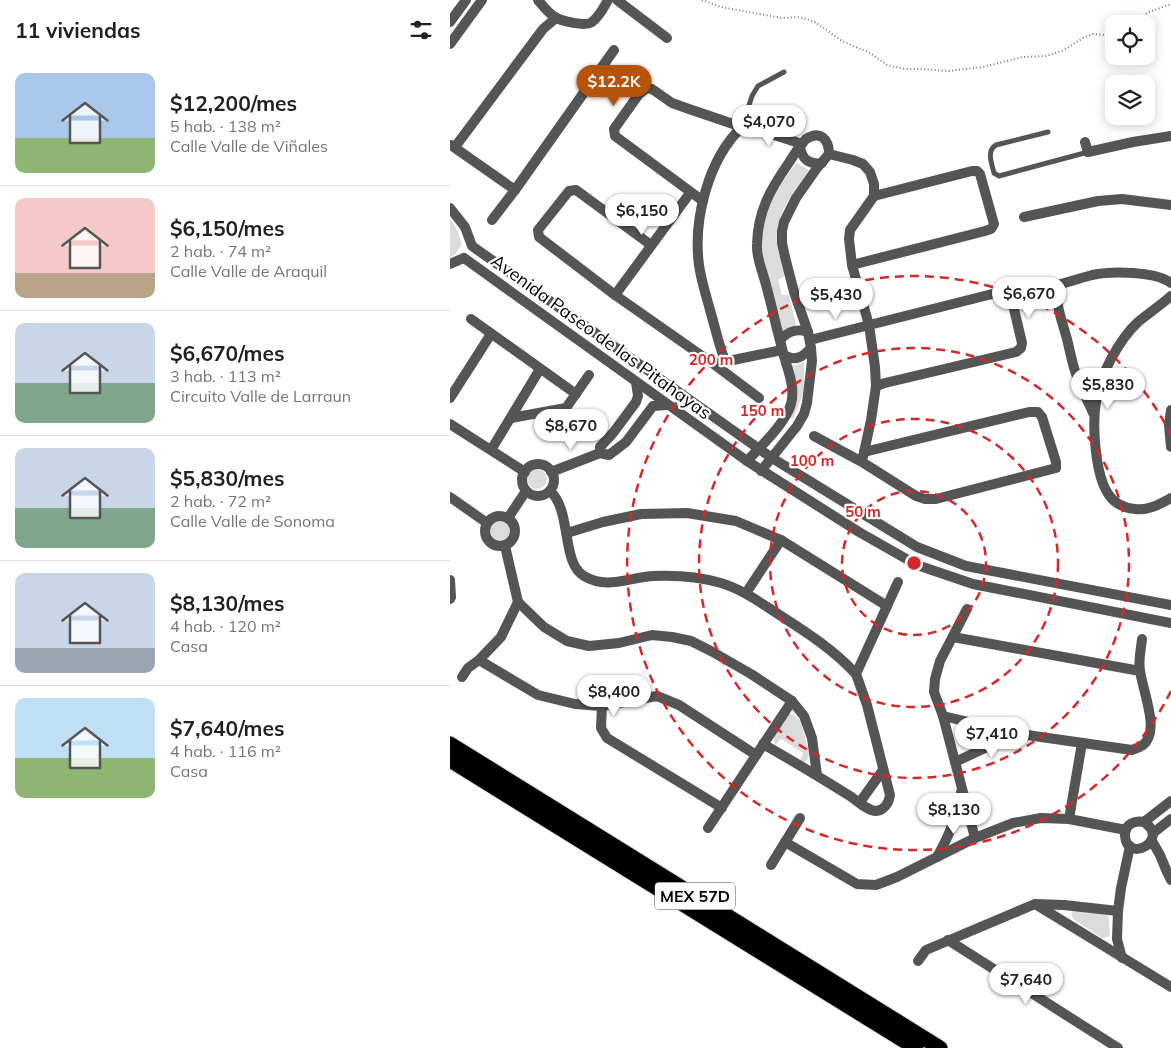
<!DOCTYPE html>
<html lang="es">
<meta charset="utf-8">
<style>
body{margin:0;font-family:Mulish,sans-serif;background:#f2f2f2;color:#202124;height:100vh;display:flex;flex-direction:column;font-size:19px;white-space:nowrap}
*{box-sizing:border-box;margin:0}
p{font-size:16px;color:#757577}
.icon{flex:none;width:28px;height:28px;fill:none;stroke:currentColor;stroke-width:2;stroke-linecap:round;stroke-linejoin:round}
.map{position:relative;flex:1;overflow:hidden}
.drawer{display:flex;flex-direction:column;background:#fff;width:450px}
.drawer>*{flex:none}
.fabs{position:absolute;left:655px;top:15px;display:grid;gap:10px}
.fabs a{display:grid;place-items:center;width:50px;height:50px;border-radius:10px;background:#fff;box-shadow:0 2px 12px #0003;font-size:25px}
.price{position:absolute;translate:-50% -42px;padding:0 11px;border-radius:18px;background:#fff;color:#222;font-size:16px;line-height:32px;filter:drop-shadow(0 1px 2px #0008)}
.price::after{content:'';position:absolute;left:50%;top:30px;width:15px;height:11px;margin-left:-8px;background:inherit;clip-path:polygon(0 0,100% 0,50% 100%)}
.price.on{background:#b45309;color:#fff}
ul{padding:0;list-style:none}
li{display:flex;align-items:center;gap:15px;height:125px;padding:0 15px}
li+li{border-top:1px solid #e0e0e0}
li span{display:grid;place-items:center;flex:none;width:140px;height:100px;border-radius:10px;color:#555}
li>.icon{margin-inline-start:auto}
span .icon{width:60px;height:60px;fill:#fffc;stroke-width:1}
li b{font-size:21px}
h2{display:flex;justify-content:space-between;align-items:center;height:60px;padding:0 15px;font-size:21px}
main{display:flex;flex:1;min-height:0}
.map>svg:first-child{display:block}
.green{fill:#dcdcdc}
.lines{fill:none;stroke-linecap:round;stroke-linejoin:round}
.motorway-casing{stroke:#dbdbdb;stroke-width:17}
.path{stroke:#777;stroke-width:2;stroke-dasharray:1 2.5;stroke-linecap:butt}
.service{stroke:#555;stroke-width:5}
.minor{stroke:#555;stroke-width:10}
.tertiary{stroke:#555;stroke-width:10}
.motorway{stroke:#000;stroke-width:15}
.ring{fill:none;stroke:#d62828;stroke-width:2.5;stroke-dasharray:9 6}
.labels{text-anchor:middle;stroke-width:4.5;stroke-linejoin:round;paint-order:stroke}
.shield{fill:#fff;stroke:#4c4c4c;stroke-width:1}
.shield-label{font-size:16px;font-weight:bold;fill:#000}
.street-label{font-size:18px;fill:#000;stroke:#fff}
.centre{fill:#d62828;stroke:#fff;stroke-width:2.5}
.ring-label{font-size:15px;text-anchor:middle;font-weight:bold;fill:#d62828;stroke:#fff;stroke-width:4.5;stroke-linejoin:round;paint-order:stroke}
</style>
<main>
<section class="drawer">
<h2>11 viviendas<svg class="icon" aria-label="filters" viewBox="0 0 24 24"><path d="M4 7h16M4 17h16"/><circle cx="9" cy="7" r="2"/><circle cx="15" cy="17" r="2"/></svg></h2>
<ul>
<li><span style="background:linear-gradient(#a9c7e8 65%,#8fb573 0)"><svg class="icon" aria-label="home" viewBox="0 0 24 24"><path d="M3 11l9-7 9 7M6 9v11h12V9"/></svg></span><div><b>$12,200/mes</b><p>5 hab. · 138 m²</p><p>Calle Valle de Viñales</p></div></li>
<li><span style="background:linear-gradient(#f6c9c9 75%,#b9a48a 0)"><svg class="icon" aria-label="home" viewBox="0 0 24 24"><path d="M3 11l9-7 9 7M6 9v11h12V9"/></svg></span><div><b>$6,150/mes</b><p>2 hab. · 74 m²</p><p>Calle Valle de Araquil</p></div></li>
<li><span style="background:linear-gradient(#c9d6e8 60%,#7fa58c 0)"><svg class="icon" aria-label="home" viewBox="0 0 24 24"><path d="M3 11l9-7 9 7M6 9v11h12V9"/></svg></span><div><b>$6,670/mes</b><p>3 hab. · 113 m²</p><p>Circuito Valle de Larraun</p></div></li>
<li><span style="background:linear-gradient(#c9d6e8 60%,#7fa58c 0)"><svg class="icon" aria-label="home" viewBox="0 0 24 24"><path d="M3 11l9-7 9 7M6 9v11h12V9"/></svg></span><div><b>$5,830/mes</b><p>2 hab. · 72 m²</p><p>Calle Valle de Sonoma</p></div></li>
<li><span style="background:linear-gradient(#c9d6e8 75%,#9aa5b1 0)"><svg class="icon" aria-label="home" viewBox="0 0 24 24"><path d="M3 11l9-7 9 7M6 9v11h12V9"/></svg></span><div><b>$8,130/mes</b><p>4 hab. · 120 m²</p><p>Casa</p></div></li>
<li><span style="background:linear-gradient(#bfe0f5 60%,#8fb573 0)"><svg class="icon" aria-label="home" viewBox="0 0 24 24"><path d="M3 11l9-7 9 7M6 9v11h12V9"/></svg></span><div><b>$7,640/mes</b><p>4 hab. · 116 m²</p><p>Casa</p></div></li>
</ul>
</section>
<div class="map">
<svg width="721" height="1048" viewBox="0 0 721 1048">
<rect width="100%" height="100%" fill="#fff"/>
<g class="green">
<path d="M 347,163 L 359,170 C 345,191 325,214 327,241 C 328,253 332,265 334,276 L 328,280 L 332,295 L 339,295 L 347,328 L 332,331 C 331,318 326,306 322,294 C 319,279 314,264 312,249 C 308,216 327,187 347,163 Z"/>
<polygon points="0,219 6,227 12,244 5,255 0,257"/>
<polygon points="354,362 354,389 351,399 343,419 340,418 340,365 346,365"/>
<circle cx="87" cy="479" r="10"/>
<circle cx="50" cy="531" r="11"/>
<polygon points="339,714 343,714 351,722 359,752 358,759 354,762 350,761 353,753 331,739 325,745 323,735"/>
<polygon points="628,909 657,915 659,918 660,935 657,937 652,938 623,919 621,914 623,910"/>
</g>
<g class="lines">
<g class="motorway-casing">
<g id="motorway">
<polyline points="0,744 490,1048"/>
<polyline points="0,760 466,1048"/>
</g>
</g>
<g class="path">
<polyline points="252,0 271,7 332,18 350,17 365,22 392,41 420,53 439,66 456,69 473,69 499,71 533,67 573,57 596,56 614,50 633,38 643,34 657,35 664,34"/>
<polyline points="686,24 697,13 721,4"/>
</g>
<g class="service">
<polyline points="292,127 302,96 308,86 334,72"/>
<path d="M 598,132 L 546,145 C 536,151 542,164 544,173 L 549,176 L 638,152"/>
<polyline points="338,139 345,113"/>
</g>
<g class="minor">
<path d="M 88,0 C 93,6 98,13 105,17 C 111,21 136,27 142,22 C 149,17 154,7 158,0"/>
<polyline points="167,0 217,38"/>
<polyline points="0,22 16,0"/>
<polyline points="0,44 32,0"/>
<polyline points="635,142 638,152 683,142 721,136"/>
<polyline points="1,145 65,190"/>
<polyline points="5,147 93,29 106,18"/>
<path d="M 350,147 C 352,159 359,165 372,163"/>
<polyline points="379,154 403,160 413,164 420,172 424,184 424,196 400,230 399,239 402,265 419,325 425,367 426,386 421,420 413,457"/>
<polyline points="253,201 165,136 164,129 189,94 197,88 202,89 222,103 239,109 292,127 315,132 352,144"/>
<polyline points="574,217 648,201 672,199 721,205"/>
<polyline points="42,220 65,190 164,50"/>
<polyline points="201,245 126,190 119,191 88,230 89,237 165,295 265,365 309,398"/>
<polyline points="402,265 535,231 541,229 544,224 530,174 527,171 522,171 424,196"/>
<path d="M 607,285 C 604,300 613,324 617,339 C 620,351 622,363 626,374 C 630,388 638,400 643,413"/>
<path d="M 597,288 C 612,284 627,279 642,275 C 662,271 705,271 721,283"/>
<polyline points="165,295 240,193"/>
<path d="M 721,296 C 711,305 699,313 688,322 C 677,332 668,346 661,359 C 654,372 648,388 646,402 C 642,425 645,476 659,495 C 665,504 675,508 685,509 C 698,511 710,504 721,498"/>
<polyline points="21,319 126,394"/>
<path d="M 330,340 C 338,331 346,328 358,332"/>
<polyline points="360,340 554,291 559,292 561,296 572,343 571,348 566,352 435,383 426,386"/>
<path d="M 334,355 C 345,362 353,357 361,348"/>
<path d="M 275,361 C 269,345 265,327 260,310 C 256,295 251,280 249,265 C 243,220 258,159 292,127"/>
<polyline points="269,363 332,350"/>
<polyline points="0,398 41,334"/>
<polyline points="721,410 719,425 721,447"/>
<polyline points="61,418 116,408 139,375"/>
<polyline points="0,424 75,472"/>
<polyline points="364,436 412,462 466,496 475,499 486,499 606,468 606,462 592,417 588,412 579,412 414,452"/>
<polyline points="41,450 90,369"/>
<polyline points="150,453 150,447 163,433 186,402 188,396 186,382"/>
<path d="M 297,461 C 311,446 335,424 341,404 C 346,385 336,367 332,348 C 326,327 322,306 316,285 C 313,272 306,258 307,244 C 308,211 320,190 338,164 C 344,155 349,146 356,139 C 370,130 379,139 379,154"/>
<circle cx="88" cy="480" r="16"/>
<polyline points="311,471 347,426 354,414 357,403 362,361 361,348 358,332 344,292 335,257 332,243 332,231 334,222 346,198 367,168 379,154"/>
<polyline points="101,472 150,453 159,455 176,442 203,406 217,405"/>
<path d="M 100,491 C 122,510 111,563 134,576 C 157,590 179,577 204,576 C 226,575 250,577 271,583 C 291,589 308,601 325,612 C 353,630 382,648 406,674"/>
<polyline points="0,497 37,523"/>
<circle cx="50" cy="531" r="15"/>
<polyline points="58,518 76,491"/>
<polyline points="117,533 153,522 191,514 237,513 286,521 331,540 437,606"/>
<polyline points="0,580 1,597 0,599"/>
<polyline points="296,593 331,540"/>
<polyline points="68,602 94,627 117,641 139,646 169,643 202,635 222,637 241,641 261,651 301,674 342,701 354,716 362,738 367,775"/>
<polyline points="517,609 490,661 485,679 484,692 493,716 525,838"/>
<polyline points="503,637 690,671"/>
<polyline points="29,660 88,695 125,704 152,706 207,696 229,705 306,755"/>
<polyline points="12,677 18,668 29,660 51,637 68,602 55,546"/>
<polyline points="152,706 151,728 157,738 272,808"/>
<path d="M 493,716 L 570,734 L 682,750 C 685,749 690,747 693,745 C 711,731 692,690 690,670 C 688,660 691,650 692,639"/>
<path d="M 313,744 C 343,761 371,778 400,796 C 406,800 418,811 426,811 C 435,810 439,802 440,795 L 417,705 L 406,674 L 448,582"/>
<polyline points="505,762 548,742 570,734"/>
<polyline points="410,802 433,770"/>
<polyline points="619,819 632,743"/>
<path d="M 694,822 C 721,840 677,864 675,836 C 674,824 685,820 694,822 L 721,801"/>
<polyline points="258,828 342,701"/>
<polyline points="703,833 721,819"/>
<polyline points="702,841 710,855 717,872 721,880"/>
<polyline points="335,842 407,884 426,885 447,877 525,838 563,823 591,818 619,819 676,830"/>
<path d="M 487,857 C 499,836 508,815 511,792"/>
<polyline points="321,865 350,818"/>
<polyline points="585,904 721,987"/>
<polyline points="498,940 668,1048"/>
<polyline points="672,958 667,939 668,911 671,888 680,846"/>
<polyline points="468,961 476,950 585,904 614,905 668,911"/>
</g>
<g class="tertiary">
<polyline points="0,208 15,227 22,246 322,458 467,547 516,566 721,605"/>
<polyline points="14,258 297,461 409,532 467,565 523,584 721,623"/>
<polyline points="0,264 14,258"/>
</g>
<use href="#motorway" class="motorway"/>
</g>
<g class="ring">
<circle cx="464" cy="563" r="72"/>
<circle cx="464" cy="563" r="144"/>
<circle cx="464" cy="563" r="215"/>
<path d="M721 691A287 287 0 1 1 721 435"/>
</g>
<g class="labels">
<rect class="shield" x="205" y="882.5" width="80" height="27" rx="4"/>
<g class="shield-label">
<text x="245" y="902">MEX 57D</text>
</g>
<g class="street-label">
<text transform="translate(151 337) rotate(36)" y="6">Avenida Paseo de las Pitahayas</text>
</g>
</g>
<circle cx="464" cy="563" r="8" class="centre"/>
<g class="ring-label">
<text x="261" y="365">200 m</text>
<text x="312" y="416">150 m</text>
<text x="362" y="466">100 m</text>
<text x="413" y="517">50 m</text>
</g>
</svg>
<div class="fabs">
<a><svg class="icon" aria-label="locate" viewBox="0 0 24 24"><circle cx="12" cy="12" r="6"/><path d="M12 2v4M12 18v4M2 12h4M18 12h4"/></svg></a>
<a><svg class="icon" aria-label="layers" viewBox="0 0 24 24"><path d="M12 4l9 5-9 5-9-5zM3 14l9 5 9-5"/></svg></a>
</div>
<b class="price on" style="left:164px;top:107px">$12.2K</b>
<b class="price" style="left:319px;top:147px">$4,070</b>
<b class="price" style="left:192px;top:236px">$6,150</b>
<b class="price" style="left:579px;top:319px">$6,670</b>
<b class="price" style="left:386px;top:320px">$5,430</b>
<b class="price" style="left:658px;top:410px">$5,830</b>
<b class="price" style="left:121px;top:451px">$8,670</b>
<b class="price" style="left:164px;top:717px">$8,400</b>
<b class="price" style="left:542px;top:759px">$7,410</b>
<b class="price" style="left:504px;top:835px">$8,130</b>
<b class="price" style="left:576px;top:1005px">$7,640</b>
</div>
</main>
